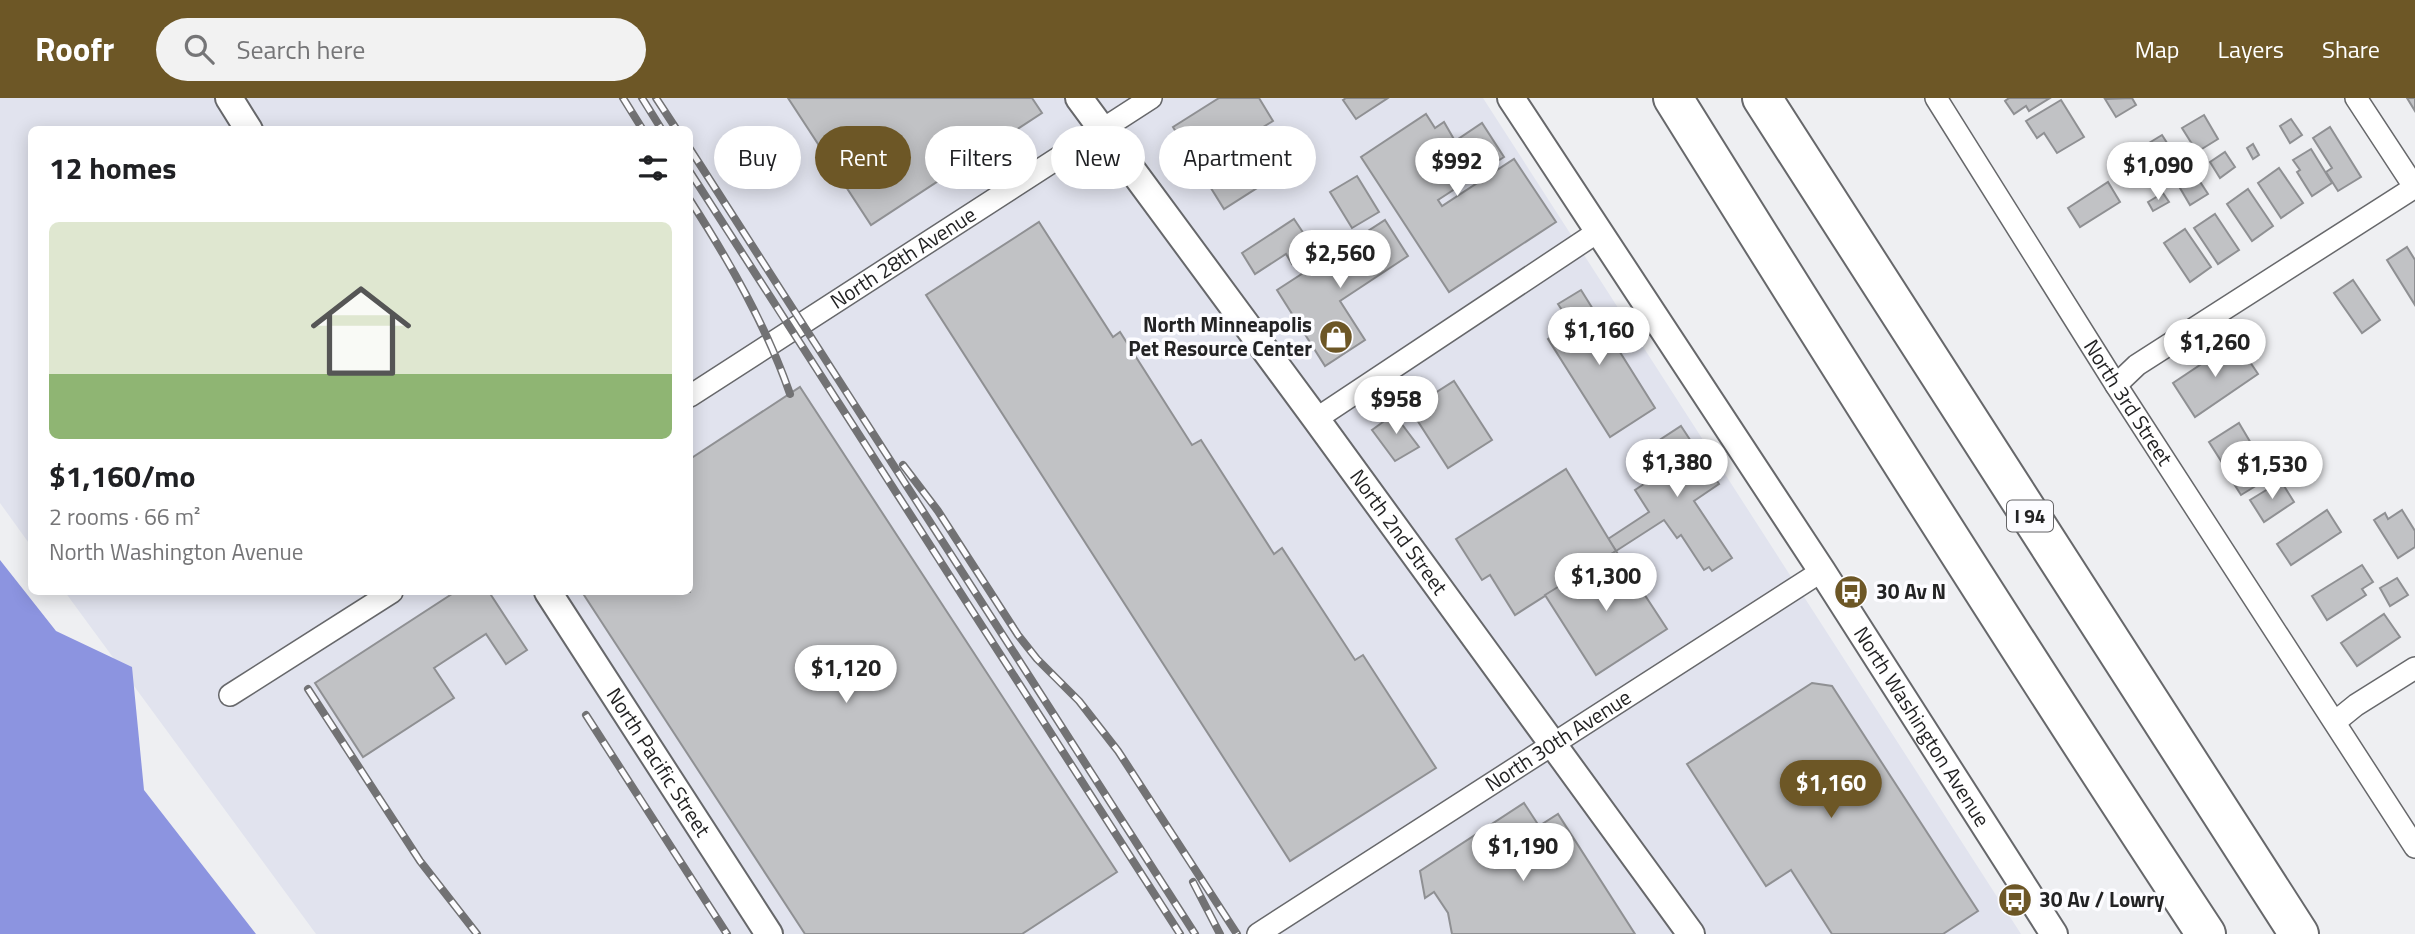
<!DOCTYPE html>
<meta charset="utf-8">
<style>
body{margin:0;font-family:"Titillium Web",sans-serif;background:#f2f2f2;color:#202124;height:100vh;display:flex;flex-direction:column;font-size:26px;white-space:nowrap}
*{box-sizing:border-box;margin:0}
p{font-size:23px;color:#757577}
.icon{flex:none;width:38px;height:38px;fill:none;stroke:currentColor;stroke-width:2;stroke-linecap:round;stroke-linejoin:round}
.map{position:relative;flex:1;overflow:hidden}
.panel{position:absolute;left:28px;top:28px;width:665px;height:469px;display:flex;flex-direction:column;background:#fff;border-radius:10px;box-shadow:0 4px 18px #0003}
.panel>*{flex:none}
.banner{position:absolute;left:714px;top:28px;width:665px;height:63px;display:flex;gap:14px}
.price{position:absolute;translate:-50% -60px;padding:0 16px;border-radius:24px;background:#fff;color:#222;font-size:23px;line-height:46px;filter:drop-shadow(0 2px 4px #0008)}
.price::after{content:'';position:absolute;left:50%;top:42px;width:21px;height:16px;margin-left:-10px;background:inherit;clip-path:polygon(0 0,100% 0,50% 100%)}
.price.current{background:#6d5726;color:#fff}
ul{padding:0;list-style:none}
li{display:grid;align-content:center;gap:14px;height:371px;padding:0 21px}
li+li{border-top:2px solid #e0e0e0}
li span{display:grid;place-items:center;height:217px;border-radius:10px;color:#555}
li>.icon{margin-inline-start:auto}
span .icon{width:126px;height:126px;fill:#fffc;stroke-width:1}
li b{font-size:30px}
h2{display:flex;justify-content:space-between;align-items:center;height:84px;padding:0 21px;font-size:30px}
.tag{padding:0 24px;border-radius:32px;background:#fff;box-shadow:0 4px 18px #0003;font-size:24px;line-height:63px}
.tag.current{background:#6d5726;color:#fff}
header{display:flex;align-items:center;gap:42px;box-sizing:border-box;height:98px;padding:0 35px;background:#6d5726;color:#fff}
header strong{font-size:33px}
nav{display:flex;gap:38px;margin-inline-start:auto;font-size:24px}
.search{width:490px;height:63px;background:#f2f2f2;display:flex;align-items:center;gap:18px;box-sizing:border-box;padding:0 24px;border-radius:38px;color:#757577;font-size:26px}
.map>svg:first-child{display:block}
.built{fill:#e1e3ee}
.water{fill:#8c94e0}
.building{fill:#c1c2c5;stroke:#8f9093;stroke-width:2}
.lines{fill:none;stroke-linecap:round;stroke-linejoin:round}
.minor-casing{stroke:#67686b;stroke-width:24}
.tertiary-casing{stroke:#67686b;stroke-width:30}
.motorway-casing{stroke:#67686b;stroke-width:42}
.minor{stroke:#fff;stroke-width:21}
.tertiary{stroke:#fff;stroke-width:26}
.motorway{stroke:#fff;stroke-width:38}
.rail-casing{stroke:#727274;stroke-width:8}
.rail{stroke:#fcfcff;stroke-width:5;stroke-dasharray:16;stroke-linecap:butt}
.labels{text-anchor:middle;stroke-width:7;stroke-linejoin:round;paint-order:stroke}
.shield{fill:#fcfcff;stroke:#646466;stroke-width:2}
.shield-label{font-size:19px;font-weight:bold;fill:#232324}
.street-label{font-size:21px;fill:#232324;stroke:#fcfcff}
.poi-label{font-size:21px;font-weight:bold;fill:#232324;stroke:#fcfcff;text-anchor:start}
</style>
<header>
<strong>Roofr</strong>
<div class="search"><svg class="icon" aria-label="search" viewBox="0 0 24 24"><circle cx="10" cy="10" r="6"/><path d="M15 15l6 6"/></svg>Search here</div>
<nav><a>Map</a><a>Layers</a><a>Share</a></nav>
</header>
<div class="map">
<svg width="2415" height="836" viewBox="0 0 2415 836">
<rect width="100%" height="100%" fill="#eeeff2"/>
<polygon class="built" points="0,0 1483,0 2021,836 316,836 65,494 690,494 690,32 32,32 31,448 0,405"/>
<polygon class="water" points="0,462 56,533 132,569 144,692 256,836 0,836"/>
<g class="building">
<polygon points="788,0 1032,0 1042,15 871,127"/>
<polygon points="1219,0 1259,0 1273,23 1250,37 1276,78 1224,111 1173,29"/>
<polygon points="1346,0 1388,0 1356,21 1343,2"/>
<polygon points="2009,0 2050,0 2029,13 2026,8 2014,16 2005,3"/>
<polygon points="2132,0 2136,7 2116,19 2105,1"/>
<polygon points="2407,0 2415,0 2415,13"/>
<polygon points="2061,2 2084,39 2057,55 2044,35 2037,40 2026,23"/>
<polygon points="1426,16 1435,30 1444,24 1455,43 1482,25 1504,59 1438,102 1442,108 1514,61 1556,124 1449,194 1361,59"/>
<polygon points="2204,17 2218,41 2197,54 2182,30"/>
<polygon points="2291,21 2302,37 2290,45 2280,28"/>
<polygon points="2330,29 2361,79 2338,93 2326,74 2332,70 2313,40"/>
<polygon points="2162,37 2174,56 2156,67 2144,48"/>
<polygon points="2253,46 2259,57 2253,61 2247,50"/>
<polygon points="2311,51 2332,85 2312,98 2297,74 2300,72 2293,62"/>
<polygon points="2225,54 2235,69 2220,80 2210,64"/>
<polygon points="2279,70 2303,105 2281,120 2258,85"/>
<polygon points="1357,78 1379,114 1352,130 1330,94"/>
<polygon points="2197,79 2208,96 2190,107 2180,90"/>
<polygon points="2108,84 2120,104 2080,129 2068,110"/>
<polygon points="2248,91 2273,128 2252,143 2227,106"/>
<polygon points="2163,95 2169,104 2153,113 2148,104"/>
<polygon points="2215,116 2239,152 2218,166 2194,130"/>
<polygon points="1294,121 1314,151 1292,166 1286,156 1255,176 1242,155"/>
<polygon points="1385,122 1408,158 1340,203 1365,242 1325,268 1277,192"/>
<polygon points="1039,124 1113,239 1120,234 1192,347 1201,342 1274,456 1282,450 1355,562 1363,557 1436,670 1290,763 926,197"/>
<polygon points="2185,131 2211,169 2190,184 2164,145"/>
<polygon points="2407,149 2415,162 2415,207 2387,162"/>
<polygon points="2353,182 2380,222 2362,235 2334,195"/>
<polygon points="1581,192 1655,310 1610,339 1548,241 1571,226 1558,206"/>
<polygon points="2236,243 2258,276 2195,319 2173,285"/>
<polygon points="1454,283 1492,342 1448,370 1410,311"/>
<polygon points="800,289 1117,774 1022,836 805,836 582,494 690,494 690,361"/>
<polygon points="1400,311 1407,321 1401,325 1419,349 1395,363 1372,332 1394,316 1395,312"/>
<polygon points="2239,325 2252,347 2223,366 2209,344"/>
<polygon points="1681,328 1719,386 1694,403 1732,460 1712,473 1709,469 1704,472 1681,437 1677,440 1664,422 1616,453 1608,441 1649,414 1635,392 1653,380 1638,356"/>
<polygon points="2255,363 2267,381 2241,397 2229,378"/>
<polygon points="1566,371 1616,453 1515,517 1490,477 1482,482 1456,441"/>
<polygon points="2281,383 2294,404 2264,424 2250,402"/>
<polygon points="2327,412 2341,434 2291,467 2277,446"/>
<polygon points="2402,412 2415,433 2415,449 2398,460 2374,422 2385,415 2388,421"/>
<polygon points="1616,453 1667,531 1596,577 1545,497"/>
<polygon points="2362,467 2373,484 2362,491 2366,497 2327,522 2312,498"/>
<polygon points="2397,480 2408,497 2390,508 2380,490"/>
<polygon points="455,494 489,494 527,552 506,566 486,536 434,570 454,600 363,659 315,585"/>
<polygon points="2384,516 2400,539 2357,568 2341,545"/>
<polygon points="1812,585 1832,588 1978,813 1943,836 1832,836 1791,772 1766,788 1687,666"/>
<polygon points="1524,705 1539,728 1558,716 1635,836 1452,836 1448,815 1434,794 1425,800 1420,773"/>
</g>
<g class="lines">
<g class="minor-casing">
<g id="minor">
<path id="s1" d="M 1936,0 L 2116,287 L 2415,749"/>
<polyline points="2356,0 2415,90"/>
<polyline points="2116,287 2137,267 2415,89"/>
<path id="s2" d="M 690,298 L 1151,0"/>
<polyline points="1316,321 1599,133"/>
<polyline points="230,597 392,494"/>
<polyline points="2335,624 2356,607 2415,570"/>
<path id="s3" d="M 1258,836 L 1822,473"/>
</g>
</g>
<g class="tertiary-casing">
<g id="tertiary">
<polyline points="229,0 249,32"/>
<path id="s4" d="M 1079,0 L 1316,321 L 1691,836"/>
<path id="s5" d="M 1511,0 L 1822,473 L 2054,836"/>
<path id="s6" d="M 548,494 L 769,836"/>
</g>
</g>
<g class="motorway-casing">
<g id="motorway">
<path d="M 1673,0 C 1848,281 2024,560 2206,836"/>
<polyline points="1762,0 2299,836"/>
</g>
</g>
<use href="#minor" class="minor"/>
<use href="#tertiary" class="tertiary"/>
<use href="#motorway" class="motorway"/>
<g class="rail-casing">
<g id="rail">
<polyline points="623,0 643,32"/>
<polyline points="642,0 662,32"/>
<polyline points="656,0 677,32"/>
<polyline points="690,51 1195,836"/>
<polyline points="690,74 1180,836"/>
<path d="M 690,102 C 729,163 766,227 790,296"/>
<polyline points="903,367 938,413 1018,537 1037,561 1079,603 1118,653 1237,836"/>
<polyline points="308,591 420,763 477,836"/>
<polyline points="586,617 727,836"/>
<polyline points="1193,784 1220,836"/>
</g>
</g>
<use href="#rail" class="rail"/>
</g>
<defs>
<g id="shop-disc" transform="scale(1.75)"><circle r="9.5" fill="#6d5726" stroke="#fcfcff"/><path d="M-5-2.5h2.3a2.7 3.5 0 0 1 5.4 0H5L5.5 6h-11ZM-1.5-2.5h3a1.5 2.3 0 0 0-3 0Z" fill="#fff"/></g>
<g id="bus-disc" transform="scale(1.75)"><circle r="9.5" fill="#6d5726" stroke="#fcfcff"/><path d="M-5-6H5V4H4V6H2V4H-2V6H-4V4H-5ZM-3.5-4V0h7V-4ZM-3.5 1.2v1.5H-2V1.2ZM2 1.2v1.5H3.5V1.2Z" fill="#fff"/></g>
</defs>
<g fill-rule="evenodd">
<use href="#shop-disc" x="1336" y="239"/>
<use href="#bus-disc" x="1851" y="494"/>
<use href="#bus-disc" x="2015" y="802"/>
</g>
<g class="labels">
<rect class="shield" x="2007" y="402.5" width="46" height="31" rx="5"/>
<g class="shield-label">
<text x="2030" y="425">I 94</text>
</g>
<g class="street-label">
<text dy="7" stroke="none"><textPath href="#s2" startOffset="254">North 28th Avenue</textPath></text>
<text dy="7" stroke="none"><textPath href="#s1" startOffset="360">North 3rd Street</textPath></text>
<text dy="7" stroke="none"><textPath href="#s4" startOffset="539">North 2nd Street</textPath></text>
<text dy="7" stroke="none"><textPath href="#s5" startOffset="751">North Washington Avenue</textPath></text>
<text dy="7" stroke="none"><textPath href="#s3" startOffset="357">North 30th Avenue</textPath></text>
<text dy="7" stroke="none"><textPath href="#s6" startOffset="203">North Pacific Street</textPath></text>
</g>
<g class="poi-label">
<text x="1312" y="234" text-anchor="end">North Minneapolis<tspan x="1312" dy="24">Pet Resource Center</tspan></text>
<text x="1876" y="501">30 Av N</text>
<text x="2039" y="809">30 Av / Lowry</text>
</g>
</g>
</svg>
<b class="price" style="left:1457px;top:100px">$992</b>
<b class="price" style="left:2158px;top:104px">$1,090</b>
<b class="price" style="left:1340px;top:192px">$2,560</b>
<b class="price" style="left:1599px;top:269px">$1,160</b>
<b class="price" style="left:2215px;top:281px">$1,260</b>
<b class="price" style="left:1396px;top:338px">$958</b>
<b class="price" style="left:1677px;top:401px">$1,380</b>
<b class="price" style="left:2272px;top:403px">$1,530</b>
<b class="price" style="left:1606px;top:515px">$1,300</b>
<b class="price" style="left:846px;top:607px">$1,120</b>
<b class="price current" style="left:1831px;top:722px">$1,160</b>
<b class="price" style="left:1523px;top:785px">$1,190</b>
<div class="banner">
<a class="tag">Buy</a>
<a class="tag current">Rent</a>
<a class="tag">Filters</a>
<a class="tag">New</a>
<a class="tag">Apartment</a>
</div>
<section class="panel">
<h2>12 homes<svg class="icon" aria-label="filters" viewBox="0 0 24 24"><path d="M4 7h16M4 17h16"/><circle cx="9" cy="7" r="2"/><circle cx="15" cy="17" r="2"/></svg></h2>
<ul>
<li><span style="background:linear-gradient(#dfe7d0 70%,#8fb573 0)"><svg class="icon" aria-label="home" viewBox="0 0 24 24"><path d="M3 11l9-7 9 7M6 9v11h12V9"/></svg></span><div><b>$1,160/mo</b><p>2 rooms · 66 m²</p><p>North Washington Avenue</p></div></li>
</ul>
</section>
</div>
